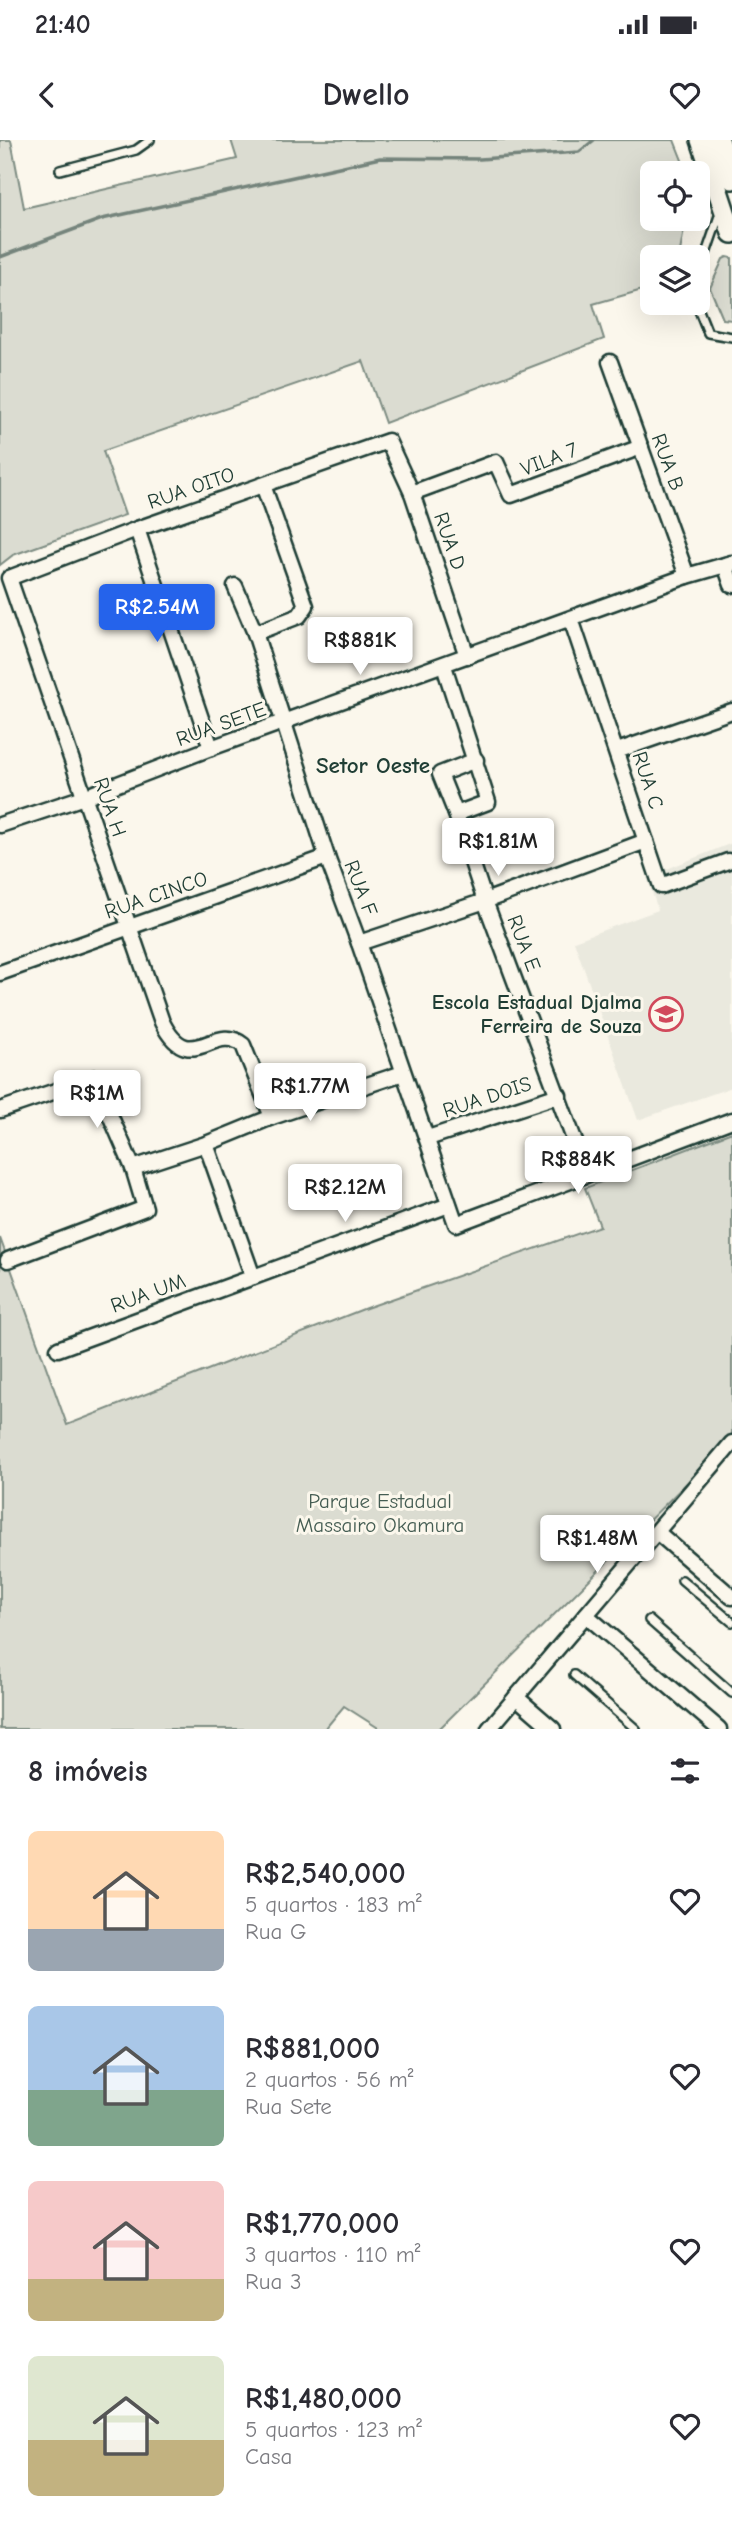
<!DOCTYPE html>
<html lang="pt">
<meta charset="utf-8">
<style>
body{margin:0;font-family:"Comic Neue",sans-serif;background:#f2f2f3;color:#2b2b33;height:100vh;display:flex;flex-direction:column;font-size:26px;white-space:nowrap}
*{box-sizing:border-box;margin:0}
p{font-size:23px;color:#7c7c81}
.icon{flex:none;width:38px;height:38px;fill:none;stroke:currentColor;stroke-width:2;stroke-linecap:round;stroke-linejoin:round}
.map{position:relative;height:1589px;overflow:hidden}
.details{display:flex;flex-direction:column;background:#fff;flex:1}
.details>*{flex:none}
.controls{position:absolute;left:640px;top:21px;display:grid;gap:14px}
.controls a{display:grid;place-items:center;width:70px;height:70px;border-radius:10px;background:#fff;box-shadow:0 7px 28px #0002;font-size:35px}
.price{position:absolute;translate:-50% -60px;padding:0 16px;border-radius:7px;background:#fff;color:#222;font-size:23px;line-height:46px;filter:drop-shadow(0 2px 4px #0008)}
.price::after{content:'';position:absolute;left:50%;top:42px;width:21px;height:16px;margin-left:-10px;background:inherit;clip-path:polygon(0 0,100% 0,50% 100%)}
.price.on{background:#2563eb;color:#fff}
ul{padding:0;list-style:none}
li{display:flex;align-items:center;gap:21px;height:175px;padding:0 28px}
li span{display:grid;place-items:center;flex:none;width:196px;height:140px;border-radius:10px;color:#555}
li>.icon{margin-inline-start:auto}
span .icon{width:84px;height:84px;fill:#fffc;stroke-width:1}
li b{font-size:30px}
h2{display:flex;justify-content:space-between;align-items:center;height:84px;padding:0 28px;font-size:30px}
.status{display:flex;justify-content:space-between;align-items:center;height:49px;padding:0 35px;background:#fff;direction:ltr}
.status svg{height:19px;fill:currentColor}
header{display:flex;justify-content:space-between;align-items:center;height:91px;padding:0 28px;background:#fff;font-size:32px;font-weight:600}
.map>svg:first-child{display:block}
.built{fill:#eae9de}
.green{fill:#dbdcd1;stroke:#7d8c82;stroke-width:2}
.lines{fill:none;stroke-linecap:round;stroke-linejoin:round}
.stream{stroke:#74847b;stroke-width:3.5}
.lane-casing{stroke:#1f3d34;stroke-width:12}
.street-casing{stroke:#1f3d34;stroke-width:19}
.secondary-casing{stroke:#1f3d34;stroke-width:24}
.lane{stroke:#fbf7ec;stroke-width:7}
.street{stroke:#fbf7ec;stroke-width:14}
.secondary{stroke:#fbf7ec;stroke-width:19}
.labels{text-anchor:middle;stroke-width:6;stroke-linejoin:round;paint-order:stroke}
.street-label{font-size:21px;fill:#1f3d34;stroke:#fbf7ec}
.poi-label{font-size:21px;font-weight:bold;fill:#1f3d34;stroke:#fbf7ec;text-anchor:end}
.park-label{font-size:21px;fill:#455d53;stroke:#fbf7ec}
.neighbourhood-label{font-size:23px;font-weight:bold;fill:#1f3d34;stroke:#fbf7ec}
</style>
<div class="status"><b>21:40</b><svg viewBox="0 0 49 12"><path d="M0 12V9h3v3zM5 12V6h3v6zM10 12V3h3v9zM15 12V0h3v12zM26 1h20v11H26zM47 4h2v5h-2z"/></svg></div>
<header><svg class="icon" aria-label="back" viewBox="0 0 24 24"><path d="M15 5l-7 7 7 7"/></svg>Dwello<svg class="icon" aria-label="heart" viewBox="0 0 24 24"><path d="M12 20l-8-8c-3-5 5-10 8-4 3-6 11-1 8 4z"/></svg></header>
<div class="map">
<svg width="732" height="1589" viewBox="0 0 732 1589">
<rect width="100%" height="100%" fill="#fbf7ec"/>
<filter id="ink" filterUnits="userSpaceOnUse"><feTurbulence type="fractalNoise" baseFrequency=".0143" numOctaves="2"/><feDisplacementMap in="SourceGraphic" scale="14" xChannelSelector="R" yChannelSelector="G"/><feConvolveMatrix kernelMatrix="1 2 1 2 8 2 1 2 1" color-interpolation-filters="sRGB"/></filter>
<g filter="url(#ink)">
<polygon class="built" points="732,703 732,947 638,980 574,801 658,770 647,737"/>
<g class="green">
<polygon points="0,0 11,0 24,68 237,19 231,0 674,0 687,33 653,33 653,79 686,79 679,117 653,117 653,147 593,164 604,199 385,283 363,221 103,311 125,375 13,415 0,425"/>
<polygon points="727,117 732,118 732,180 723,179 710,148 723,119"/>
<polygon points="732,992 732,1298 439,1589 380,1589 344,1566 325,1589 0,1589 0,1098 67,1285 366,1168 600,1086 585,1048"/>
</g>
<g class="lines">
<polyline class="stream" points="0,117 102,79 380,18 480,19 579,12 594,0"/>
<g class="lane-casing">
<g id="lane">
<polyline points="60,30 136,10 150,0"/>
<polyline points="698,137 720,73"/>
<polyline points="696,163 708,193 732,197"/>
<polyline points="682,1440 732,1482"/>
<polyline points="649,1480 732,1553"/>
<polyline points="574,1535 636,1589"/>
</g>
</g>
<g class="street-casing">
<g id="street">
<polyline points="610,222 687,436"/>
<polyline points="412,353 496,322 511,355 641,307"/>
<polyline points="137,389 211,608"/>
<polyline points="725,425 732,445"/>
<polyline points="235,446 255,493 327,717 359,803 456,1084 732,980"/>
<polyline points="571,479 661,746 728,721"/>
<polyline points="255,493 299,476 306,466 263,345"/>
<polyline points="444,526 488,662 456,674 485,761 587,1034"/>
<polyline points="617,611 732,571"/>
<polyline points="456,674 440,634 476,620"/>
<polyline points="0,685 84,657 211,608 687,436 732,423"/>
<polyline points="359,803 485,761 646,701"/>
<polyline points="0,833 327,717"/>
<polyline points="0,970 94,938 133,1028 145,1068 8,1120"/>
<path d="M 272,977 L 243,905 C 214,881 190,938 162,882 L 9,438 L 137,389 L 388,301 L 412,353 L 467,516"/>
<polyline points="428,998 559,955"/>
<polyline points="206,1004 253,1137"/>
<polyline points="133,1028 206,1004 272,977 403,933"/>
<polyline points="58,1209 449,1065"/>
<polyline points="657,1392 732,1457"/>
<polyline points="586,1475 719,1589"/>
<polyline points="516,1557 553,1589"/>
<polyline points="489,1589 732,1303"/>
</g>
</g>
<g class="secondary-casing">
<g id="secondary">
<polyline points="701,0 732,93"/>
<polyline points="719,0 732,39"/>
</g>
</g>
<use href="#lane" class="lane"/>
<use href="#street" class="street"/>
<use href="#secondary" class="secondary"/>
</g>
</g>
<defs>
<g id="school-ring" transform="scale(1.75)"><circle r="9.5" fill="#fbf7ec" stroke="#d1495b" stroke-width="1.5"/><path d="M0-5L7-2L0 1L-7-2ZM-4 1L0 2.5L4 1V4Q0 6-4 4Z" fill="#d1495b"/></g>
</defs>
<g fill-rule="evenodd">
<use href="#school-ring" x="666" y="874"/>
</g>
<g class="labels">
<g class="street-label">
<text transform="translate(549 319) rotate(-21)" y="7">VILA 7</text>
<text transform="translate(668 322) rotate(70)" y="7">RUA B</text>
<text transform="translate(191 348) rotate(-19)" y="7">RUA OITO</text>
<text transform="translate(450 401) rotate(71)" y="7">RUA D</text>
<text transform="translate(221 584) rotate(-20)" y="7">RUA SETE</text>
<text transform="translate(648 640) rotate(72)" y="7">RUA C</text>
<text transform="translate(110 667) rotate(71)" y="7">RUA H</text>
<text transform="translate(361 748) rotate(69)" y="7">RUA F</text>
<text transform="translate(156 755) rotate(-19)" y="7">RUA CINCO</text>
<text transform="translate(524 803) rotate(69)" y="7">RUA E</text>
<text transform="translate(487 957) rotate(-18)" y="7">RUA DOIS</text>
<text transform="translate(148 1153) rotate(-20)" y="7">RUA UM</text>
</g>
<g class="poi-label">
<text x="642" y="869">Escola Estadual Djalma<tspan x="642" dy="24">Ferreira de Souza</tspan></text>
</g>
<g class="park-label">
<text x="380" y="1368">Parque Estadual<tspan x="380" dy="24">Massairo Okamura</tspan></text>
</g>
<g class="neighbourhood-label">
<text x="373" y="633">Setor Oeste</text>
</g>
</g>
</svg>
<div class="controls">
<a><svg class="icon" aria-label="locate" viewBox="0 0 24 24"><circle cx="12" cy="12" r="6"/><path d="M12 2v4M12 18v4M2 12h4M18 12h4"/></svg></a>
<a><svg class="icon" aria-label="layers" viewBox="0 0 24 24"><path d="M12 4l9 5-9 5-9-5zM3 14l9 5 9-5"/></svg></a>
</div>
<b class="price on" style="left:157px;top:504px">R$2.54M</b>
<b class="price" style="left:360px;top:537px">R$881K</b>
<b class="price" style="left:498px;top:738px">R$1.81M</b>
<b class="price" style="left:310px;top:983px">R$1.77M</b>
<b class="price" style="left:97px;top:990px">R$1M</b>
<b class="price" style="left:578px;top:1056px">R$884K</b>
<b class="price" style="left:345px;top:1084px">R$2.12M</b>
<b class="price" style="left:597px;top:1435px">R$1.48M</b>
</div>
<section class="details">
<h2>8 imóveis<svg class="icon" aria-label="filters" viewBox="0 0 24 24"><path d="M4 7h16M4 17h16"/><circle cx="9" cy="7" r="2"/><circle cx="15" cy="17" r="2"/></svg></h2>
<ul>
<li><span style="background:linear-gradient(#ffd9b3 70%,#9aa5b1 0)"><svg class="icon" aria-label="home" viewBox="0 0 24 24"><path d="M3 11l9-7 9 7M6 9v11h12V9"/></svg></span><div><b>R$2,540,000</b><p>5 quartos · 183 m²</p><p>Rua G</p></div><svg class="icon" aria-label="heart" viewBox="0 0 24 24"><path d="M12 20l-8-8c-3-5 5-10 8-4 3-6 11-1 8 4z"/></svg></li>
<li><span style="background:linear-gradient(#a9c7e8 60%,#7fa58c 0)"><svg class="icon" aria-label="home" viewBox="0 0 24 24"><path d="M3 11l9-7 9 7M6 9v11h12V9"/></svg></span><div><b>R$881,000</b><p>2 quartos · 56 m²</p><p>Rua Sete</p></div><svg class="icon" aria-label="heart" viewBox="0 0 24 24"><path d="M12 20l-8-8c-3-5 5-10 8-4 3-6 11-1 8 4z"/></svg></li>
<li><span style="background:linear-gradient(#f6c9c9 70%,#c2b280 0)"><svg class="icon" aria-label="home" viewBox="0 0 24 24"><path d="M3 11l9-7 9 7M6 9v11h12V9"/></svg></span><div><b>R$1,770,000</b><p>3 quartos · 110 m²</p><p>Rua 3</p></div><svg class="icon" aria-label="heart" viewBox="0 0 24 24"><path d="M12 20l-8-8c-3-5 5-10 8-4 3-6 11-1 8 4z"/></svg></li>
<li><span style="background:linear-gradient(#dfe7d0 60%,#c2b280 0)"><svg class="icon" aria-label="home" viewBox="0 0 24 24"><path d="M3 11l9-7 9 7M6 9v11h12V9"/></svg></span><div><b>R$1,480,000</b><p>5 quartos · 123 m²</p><p>Casa</p></div><svg class="icon" aria-label="heart" viewBox="0 0 24 24"><path d="M12 20l-8-8c-3-5 5-10 8-4 3-6 11-1 8 4z"/></svg></li>
</ul>
</section>
